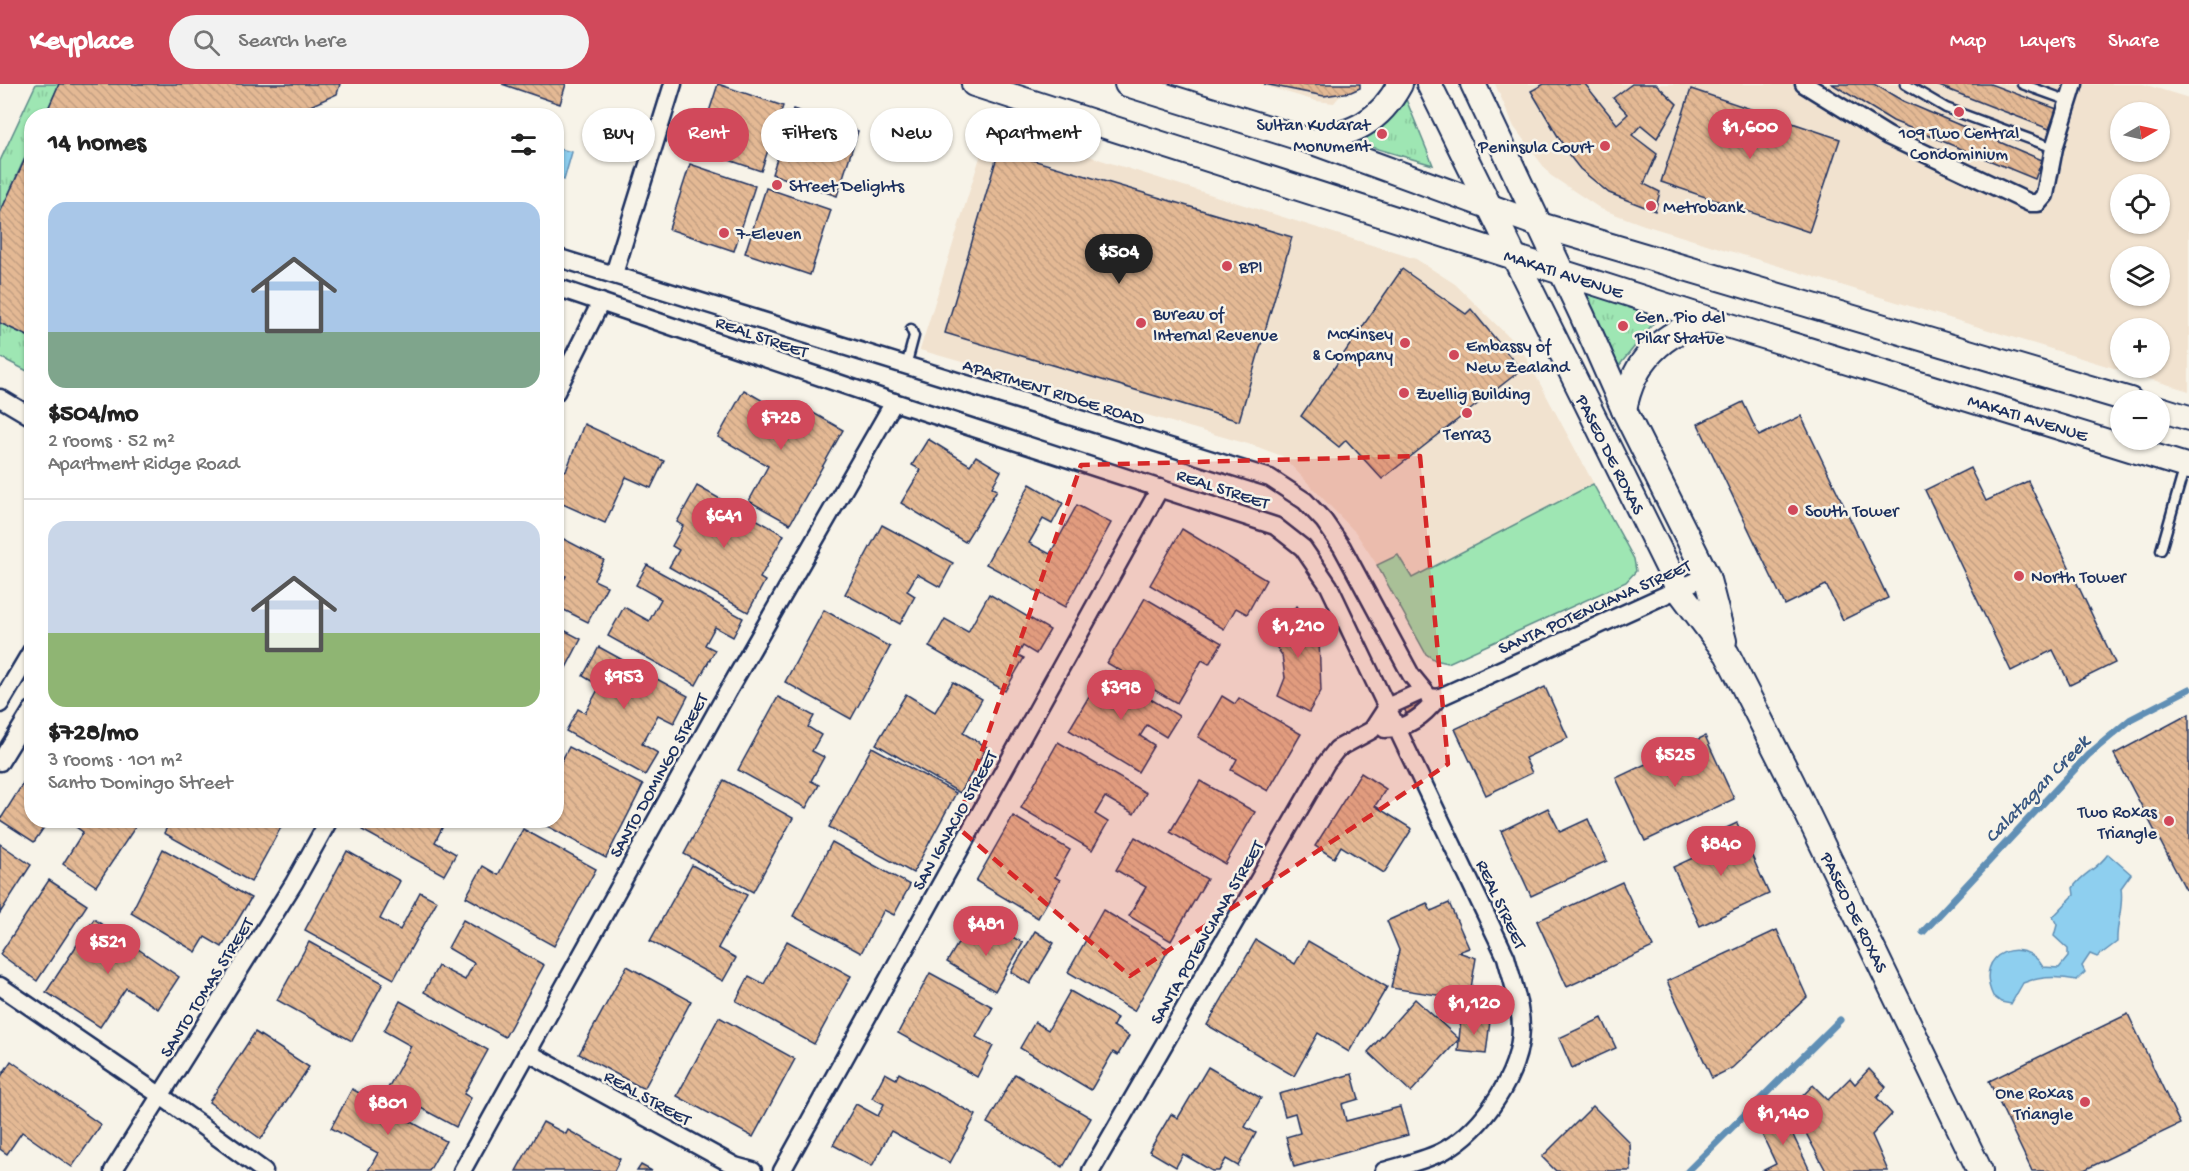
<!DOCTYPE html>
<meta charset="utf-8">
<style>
body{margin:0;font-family:"Gochi Hand",sans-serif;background:#f2f2f2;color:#222;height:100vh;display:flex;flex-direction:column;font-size:22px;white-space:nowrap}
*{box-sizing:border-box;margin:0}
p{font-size:20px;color:#767676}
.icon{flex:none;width:33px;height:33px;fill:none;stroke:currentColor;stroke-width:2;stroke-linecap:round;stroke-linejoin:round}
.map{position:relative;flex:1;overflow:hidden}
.details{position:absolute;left:24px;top:24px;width:540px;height:720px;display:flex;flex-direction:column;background:#fff;border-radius:24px;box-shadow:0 2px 4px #0004}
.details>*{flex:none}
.guide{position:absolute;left:582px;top:24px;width:570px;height:54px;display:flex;gap:12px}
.needle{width:39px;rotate:81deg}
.tools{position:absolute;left:2110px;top:18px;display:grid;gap:12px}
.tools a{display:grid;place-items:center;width:60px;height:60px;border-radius:50%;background:#fff;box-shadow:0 2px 4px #0004;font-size:30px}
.price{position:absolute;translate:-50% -51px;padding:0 14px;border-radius:21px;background:#d1495b;color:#fff;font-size:20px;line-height:39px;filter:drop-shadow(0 2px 3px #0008)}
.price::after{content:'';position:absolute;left:50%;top:36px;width:18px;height:14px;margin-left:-9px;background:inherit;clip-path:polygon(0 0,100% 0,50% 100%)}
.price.active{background:#222;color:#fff}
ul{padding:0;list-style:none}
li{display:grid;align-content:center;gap:12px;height:318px;padding:0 24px}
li+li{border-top:2px solid #e0e0e0}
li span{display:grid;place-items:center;height:186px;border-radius:18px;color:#555}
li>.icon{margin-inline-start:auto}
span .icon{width:108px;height:108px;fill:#fffc;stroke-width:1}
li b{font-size:26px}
h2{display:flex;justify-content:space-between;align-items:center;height:72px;padding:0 24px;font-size:26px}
.pill{padding:0 21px;border-radius:27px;background:#fff;box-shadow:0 2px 4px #0004;font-size:21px;line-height:54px}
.pill.active{background:#d1495b;color:#fff}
header{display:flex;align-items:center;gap:36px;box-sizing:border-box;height:84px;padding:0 30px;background:#d1495b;color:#fff}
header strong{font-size:28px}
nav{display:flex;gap:33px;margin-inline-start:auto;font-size:21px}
.search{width:420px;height:54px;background:#f2f2f2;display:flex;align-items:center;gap:15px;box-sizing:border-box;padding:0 21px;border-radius:33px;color:#767676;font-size:22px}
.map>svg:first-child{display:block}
.built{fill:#f1e2cf;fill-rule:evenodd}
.green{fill:#9ee6b3;stroke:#5c8a88;stroke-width:1.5}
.park{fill:url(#park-tufts);stroke:#5c8a88;stroke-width:1.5}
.water{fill:#8ecfef;stroke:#608fb5;stroke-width:1.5}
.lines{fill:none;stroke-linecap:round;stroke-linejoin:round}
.stream{stroke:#608fb5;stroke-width:7}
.building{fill:url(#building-back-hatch);stroke:#1b2f5e;stroke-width:1.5}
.service-casing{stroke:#1b2f5e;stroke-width:13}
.minor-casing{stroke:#1b2f5e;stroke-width:21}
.secondary-casing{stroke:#1b2f5e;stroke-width:28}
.service{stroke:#f7f3e8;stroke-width:8}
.minor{stroke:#f7f3e8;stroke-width:16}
.secondary{stroke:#f7f3e8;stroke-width:24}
.marked{fill:#d62828;fill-opacity:0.2;stroke:#d62828;stroke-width:4.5;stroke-dasharray:12 8;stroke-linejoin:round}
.poi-dot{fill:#d1495b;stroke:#f7f3e8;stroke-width:2}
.labels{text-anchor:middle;stroke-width:5;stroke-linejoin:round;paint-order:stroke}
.poi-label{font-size:18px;fill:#1b2f5e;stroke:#f7f3e8;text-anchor:start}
.street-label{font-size:18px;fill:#1b2f5e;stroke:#f7f3e8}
.water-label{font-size:20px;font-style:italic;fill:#385782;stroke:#f7f3e8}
</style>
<header>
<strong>Keyplace</strong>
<div class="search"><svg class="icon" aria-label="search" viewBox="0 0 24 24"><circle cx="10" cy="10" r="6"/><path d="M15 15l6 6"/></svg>Search here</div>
<nav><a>Map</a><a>Layers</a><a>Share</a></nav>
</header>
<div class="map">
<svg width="2189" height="1087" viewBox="0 0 2189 1087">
<defs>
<pattern id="park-tufts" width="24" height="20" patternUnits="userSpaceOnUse" patternTransform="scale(1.5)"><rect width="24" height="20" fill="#9ee6b3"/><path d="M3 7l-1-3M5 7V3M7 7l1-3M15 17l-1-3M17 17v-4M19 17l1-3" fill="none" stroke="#88c69c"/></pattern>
<pattern id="building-back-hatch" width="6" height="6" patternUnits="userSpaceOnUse" patternTransform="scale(1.5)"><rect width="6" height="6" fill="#e4b994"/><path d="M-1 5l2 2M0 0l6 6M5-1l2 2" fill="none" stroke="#c39f82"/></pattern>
</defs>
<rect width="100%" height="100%" fill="#f7f3e8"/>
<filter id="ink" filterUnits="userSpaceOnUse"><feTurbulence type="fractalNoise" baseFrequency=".0167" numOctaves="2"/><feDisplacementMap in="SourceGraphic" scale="12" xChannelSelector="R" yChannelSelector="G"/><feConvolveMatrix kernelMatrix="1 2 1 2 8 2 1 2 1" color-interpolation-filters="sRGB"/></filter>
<g filter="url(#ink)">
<g class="built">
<polygon points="1259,0 1350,0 1334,19 1316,17"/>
<path d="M 1495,0 L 2143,0 L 2189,14 L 2189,307 L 1644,141 L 1601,125 L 1550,91 L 1514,43 ZM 2121,28 L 2160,28 L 2160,68 L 2121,68 ZM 2121,100 L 2160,100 L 2160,140 L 2121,140 ZM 2121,172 L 2160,172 L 2160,212 L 2121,212 ZM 2121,244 L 2160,244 L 2160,284 L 2121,284 Z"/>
<polygon points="990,41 1416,175 1455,200 1522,266 1634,475 1636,487 1626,498 1448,579 1435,576 1426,570 1377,481 1356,449 1282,372 1255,362 920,266"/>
</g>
<polygon class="green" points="1593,400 1634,475 1636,487 1626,498 1448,579 1435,576 1426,570 1377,481 1398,471 1412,494"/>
<g class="park">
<polygon points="36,0 59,0 45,31 32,32 31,60 0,129 0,77"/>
<polygon points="1403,8 1433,81 1347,56"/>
<polygon points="1584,209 1660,231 1618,283"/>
<polygon points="0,239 31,254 31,289 0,273"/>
</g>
<g class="water">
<polygon points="556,64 572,68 564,96 557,93"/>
<path d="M 2108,770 L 2131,790 L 2121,804 C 2124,824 2116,839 2117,858 L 2097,873 L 2090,870 L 2082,882 L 2085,888 L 2077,896 C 2058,892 2041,892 2023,899 L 2011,920 L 2001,918 L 1993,912 C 1972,867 2025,851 2043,883 L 2059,884 L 2068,873 L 2068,865 L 2054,852 L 2057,841 L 2053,833 L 2074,811 L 2073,804 C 2082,789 2097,786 2108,770 Z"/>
</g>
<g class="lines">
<g class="stream">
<polyline points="1923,848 2088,671 2131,635 2189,605"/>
<polyline points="1688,1087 1840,936"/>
</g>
</g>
<g class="building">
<polygon points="59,0 340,0 337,10 288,32 45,32"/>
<polygon points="502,0 566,0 560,20"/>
<polygon points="718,0 783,22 761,87 697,65"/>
<polygon points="1264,0 1360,0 1360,4 1351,8 1324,12"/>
<polygon points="1544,0 1585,0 1617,40 1628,30 1613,14 1632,0 1656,0 1677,20 1657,54 1641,41 1632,51 1657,70 1644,100 1660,108 1655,127 1609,109 1580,85 1569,71 1531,7"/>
<polygon points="1832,0 1874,0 1903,17 2042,76 2035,95 1893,37"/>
<polygon points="1934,0 1990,0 2057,25 2049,45"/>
<polygon points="1691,5 1840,55 1809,148 1661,98"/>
<polygon points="793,25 858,47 837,112 772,90"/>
<polygon points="32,60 32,254 0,239 0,129"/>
<polygon points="999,66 1292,153 1239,337 945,249"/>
<polygon points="690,80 755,102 734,167 669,145"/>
<polygon points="766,104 831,126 810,191 745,169"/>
<polygon points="1402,185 1466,230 1471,225 1521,286 1382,395 1346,356 1339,363 1301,332"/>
<polygon points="744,306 796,336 803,323 843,346 790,440 749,417 768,382 718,353"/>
<polygon points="1743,318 1759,352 1801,332 1888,514 1843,536 1826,501 1785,521 1698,340"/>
<polygon points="584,340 664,377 651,404 626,393 605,439 556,417 556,382 566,387"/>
<polygon points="928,355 970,381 976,372 1001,387 992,403 997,406 965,458 901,419 921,386 912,381"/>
<polygon points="1970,384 1986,417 2028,397 2115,579 2070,601 2053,566 2011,587 1925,406"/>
<polygon points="1030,400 1063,419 1052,440 1043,435 1029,459 1050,470 1077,421 1111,439 1065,523 986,480"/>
<polygon points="697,402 784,451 760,494 765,497 748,528 669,483 679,466 672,462 683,442 677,438"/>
<polygon points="882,441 953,479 940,503 917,490 907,507 915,512 900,540 845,510"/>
<polygon points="1182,445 1266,496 1247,530 1236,524 1224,545 1150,501"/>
<polygon points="556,451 604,476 594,496 607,502 588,538 556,522 556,509 566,492 556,487"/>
<polygon points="647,481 743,534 733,553 715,543 705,561 715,566 696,601 608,552 624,523 649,537 661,515 636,501"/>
<polygon points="989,510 1050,546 1036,570 1023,562 1018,571 1024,574 1005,607 929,563 945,535 968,548"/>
<polygon points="1145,514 1222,559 1209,580 1202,576 1177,619 1107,579"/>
<polygon points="1297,522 1319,556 1321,607 1309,628 1278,612 1285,594 1282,571 1264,545"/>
<polygon points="824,526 890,563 851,635 785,598"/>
<polygon points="556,542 581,555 556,603"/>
<polygon points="599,563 688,612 674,639 658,631 642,660 658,669 645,691 566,647 578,625 585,629 600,602 583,592"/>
<polygon points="1104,587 1179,632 1166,653 1147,641 1140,652 1154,661 1138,688 1069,646"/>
<polygon points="953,598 982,615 963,649 987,663 960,709 876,660 906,610 935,628"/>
<polygon points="1545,603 1568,654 1525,674 1532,689 1486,711 1455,645"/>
<polygon points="1222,612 1235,620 1239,614 1301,650 1268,707 1231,686 1237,675 1198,653"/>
<polygon points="778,613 814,632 808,643 821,651 812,667 824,673 811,697 819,701 806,724 738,686"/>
<polygon points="1417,615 1421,623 1407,631 1403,622"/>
<polygon points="2189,630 2189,804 2186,806 2114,670"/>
<polygon points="1705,652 1734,715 1645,757 1616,694"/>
<polygon points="1058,658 1146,709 1134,730 1105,713 1095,730 1108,738 1092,766 1021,724"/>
<polygon points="569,663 643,701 606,774 536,736 556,736 556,687"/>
<polygon points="872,663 956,709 913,789 829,743"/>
<polygon points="32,685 32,736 49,736 34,758 0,736"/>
<polygon points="1361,689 1386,705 1375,722 1412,745 1384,789 1341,762 1334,774 1315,762"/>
<polygon points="724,696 793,734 753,808 684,770"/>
<polygon points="1200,697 1255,728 1225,780 1170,748"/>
<polygon points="1548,724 1560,748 1588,735 1607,777 1531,812 1501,747"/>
<polygon points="1013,732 1070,766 1055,793 1060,796 1038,834 976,797"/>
<polygon points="66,736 138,739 96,802 63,780 83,748"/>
<polygon points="171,736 285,736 251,798 164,749"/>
<polygon points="367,736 446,736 435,758 456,770 444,791 362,746"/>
<polygon points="1737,739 1769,810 1700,842 1673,783 1715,764 1709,752"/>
<polygon points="523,745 596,785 554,862 466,813 483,782 498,791"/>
<polygon points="1135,753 1207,795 1171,857 1129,832 1146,803 1116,786"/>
<polygon points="832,758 910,801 894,831 884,826 861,869 793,832"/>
<polygon points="0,760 31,781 0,829"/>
<polygon points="163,765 251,814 222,863 205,853 196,868 131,829"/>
<polygon points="347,767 400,797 380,835 400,846 420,808 437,817 394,895 305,846"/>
<polygon points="692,781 747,811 718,864 736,874 723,897 650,857"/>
<polygon points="49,796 87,821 37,897 0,870"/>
<polygon points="1622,798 1653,863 1567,903 1537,837"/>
<polygon points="1427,819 1431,827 1449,819 1469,864 1458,868 1476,874 1469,916 1391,904 1399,866 1387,837"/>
<polygon points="1103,826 1169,865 1134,927 1068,888"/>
<polygon points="94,835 179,893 158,925 126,904 100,943 46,908"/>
<polygon points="463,836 544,881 505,953 424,908 438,882 465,896 474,879 448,864"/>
<polygon points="992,841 1023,859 995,907 947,878 964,849 981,859"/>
<polygon points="1777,846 1807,913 1732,984 1712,994 1667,897"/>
<polygon points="1035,847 1054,859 1030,900 1011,888"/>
<polygon points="1256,856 1295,880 1308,857 1387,903 1349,968 1318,949 1294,992 1207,941"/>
<polygon points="787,857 851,892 814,960 736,917 749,892 764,900"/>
<polygon points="309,858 383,899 352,957 277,916"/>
<polygon points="627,882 691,917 644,1005 579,970"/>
<polygon points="930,889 993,923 976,953 993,962 977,993 898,949"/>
<polygon points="1070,907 1117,934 1113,942 1129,952 1118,971 1113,968 1091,1006 1020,964 1035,938 1048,946"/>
<polygon points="1415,915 1459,955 1411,1008 1368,968"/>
<polygon points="400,917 488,966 464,1010 471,1014 456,1043 387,1006 411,962 384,947"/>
<polygon points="2128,930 2180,1040 2082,1087 2032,1087 1989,997"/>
<polygon points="719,933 795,975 753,1053 677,1012"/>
<polygon points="1461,934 1490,937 1486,970 1458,967"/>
<polygon points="1602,934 1616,964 1572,984 1559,954"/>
<polygon points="255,948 309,983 261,1055 209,1018"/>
<polygon points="11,977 101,1041 72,1083 22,1048 7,1070 0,1065 0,994"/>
<polygon points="1208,983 1261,1014 1245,1043 1256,1049 1238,1082 1226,1075 1219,1087 1212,1087 1183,1070 1176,1083 1149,1067 1171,1030 1178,1034"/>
<polygon points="1869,985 1886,1003 1877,1014 1892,1030 1872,1051 1888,1087 1826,1087 1792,1023 1813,1001 1828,1016 1850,994 1855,1000"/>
<polygon points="885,989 896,995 899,989 976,1031 950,1079 891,1047 872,1082 833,1061 856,1020 878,1032 884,1020 872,1014"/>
<polygon points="1015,990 1091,1034 1063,1083 987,1039"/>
<polygon points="1352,990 1359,1015 1342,1020 1346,1037 1400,1023 1408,1051 1294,1083 1286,1053 1300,1049 1295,1029 1285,1032 1279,1010"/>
<polygon points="352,1005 446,1057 429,1087 368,1087 378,1069 331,1044"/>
<polygon points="1593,1022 1630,1059 1631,1087 1556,1087 1542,1073"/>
<polygon points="1783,1030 1810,1087 1762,1087 1776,1080 1758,1042"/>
<polygon points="543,1038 566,1050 568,1046 620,1075 614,1087 516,1087"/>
<polygon points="641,1081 652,1087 637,1087"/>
</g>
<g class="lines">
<g class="service-casing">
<g id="service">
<polyline points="1905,0 1946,24 2054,64"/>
<polyline points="2022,0 2069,17"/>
<polyline points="906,282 914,252 911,245"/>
<polyline points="2161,466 2185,382"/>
</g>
</g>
<g class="minor-casing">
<g id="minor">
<polyline points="1804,0 1888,52 2030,119 2038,119 2045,111 2054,64 2074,0"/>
<polyline points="556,173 1270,394 1305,417 1324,437 1342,463 1411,591 1429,613 1438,614"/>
<polyline points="614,190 673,0"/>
<path d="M 556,203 L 894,318 L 1275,442 L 1303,464 L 1329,502 L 1506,873 C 1512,896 1521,921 1521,945 C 1520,990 1484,1044 1445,1066 C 1428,1076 1403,1081 1384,1087"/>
<polyline points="556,308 601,218"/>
<polyline points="0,314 32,333"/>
<polyline points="0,620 32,566"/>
<path d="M 1385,645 C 1408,645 1424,631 1438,614 L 1707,492"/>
<polyline points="0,678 32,626"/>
<polyline points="0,902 161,1012 264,1087"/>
<polyline points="527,968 735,1082 753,1087"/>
<polyline points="113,1087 294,799 329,736"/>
<polyline points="462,1087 720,621 894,318"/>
<polyline points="782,1087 1160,404"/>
<polyline points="1091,1087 1326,679 1337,665 1372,646 1387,623 1422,607"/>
</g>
</g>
<g class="secondary-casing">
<g id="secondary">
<polyline points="974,0 1711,236 2189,383"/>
<polyline points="1127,0 1313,58 1540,141 2130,316"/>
<polyline points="1429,0 1679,506 1727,570 1792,698 1980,1087"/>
<polyline points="1473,0 1582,231 1624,326 1707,492 1724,557"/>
<path d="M 1313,58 C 1354,48 1379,39 1400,0"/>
<polyline points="2160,325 2189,334"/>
<path d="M 1624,326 C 1633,277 1662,247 1711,236"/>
</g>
</g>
<use href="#service" class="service"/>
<use href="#minor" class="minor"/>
<use href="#secondary" class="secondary"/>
</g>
</g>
<path class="marked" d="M 1420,372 L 1448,680 L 1130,892 L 956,742 L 1081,381 Z"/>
<g class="poi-dot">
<circle cx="1959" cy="28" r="6"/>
<circle cx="1382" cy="50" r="6"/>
<circle cx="1605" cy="62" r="6"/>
<circle cx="777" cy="101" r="6"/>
<circle cx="1651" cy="122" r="6"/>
<circle cx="724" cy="149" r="6"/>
<circle cx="1227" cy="182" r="6"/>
<circle cx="1141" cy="239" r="6"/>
<circle cx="1623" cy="242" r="6"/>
<circle cx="1405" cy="259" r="6"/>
<circle cx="1454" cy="271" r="6"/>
<circle cx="1404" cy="309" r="6"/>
<circle cx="1467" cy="329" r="6"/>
<circle cx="1793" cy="426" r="6"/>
<circle cx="2019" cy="492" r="6"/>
<circle cx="2169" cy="737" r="6"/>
<circle cx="2085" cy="1018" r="6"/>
</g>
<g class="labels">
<g class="poi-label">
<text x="1370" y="46" text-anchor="end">Sultan Kudarat<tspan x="1370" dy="21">Monument</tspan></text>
<text x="1959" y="54" text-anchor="middle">109 Two Central<tspan x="1959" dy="21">Condominium</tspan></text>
<text x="1593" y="68" text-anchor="end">Peninsula Court</text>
<text x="789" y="107">Street Delights</text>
<text x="1663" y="128">Metrobank</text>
<text x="736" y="155">7-Eleven</text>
<text x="1239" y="188">BPI</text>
<text x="1153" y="235">Bureau of<tspan x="1153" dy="21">Internal Revenue</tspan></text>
<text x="1635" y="238">Gen. Pio del<tspan x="1635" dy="21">Pilar Statue</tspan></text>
<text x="1393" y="255" text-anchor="end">McKinsey<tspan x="1393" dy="21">&amp; Company</tspan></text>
<text x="1466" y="267">Embassy of<tspan x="1466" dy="21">New Zealand</tspan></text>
<text x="1416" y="315">Zuellig Building</text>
<text x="1467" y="355" text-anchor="middle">Terraz</text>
<text x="1805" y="432">South Tower</text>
<text x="2031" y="498">North Tower</text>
<text x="2157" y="733" text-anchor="end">Two Roxas<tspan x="2157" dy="21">Triangle</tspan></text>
<text x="2073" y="1014" text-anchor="end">One Roxas<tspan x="2073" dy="21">Triangle</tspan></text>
</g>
<g class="street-label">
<text transform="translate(1564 189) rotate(18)" y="6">MAKATI AVENUE</text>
<text transform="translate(762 252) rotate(19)" y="6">REAL STREET</text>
<text transform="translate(1054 307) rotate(17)" y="6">APARTMENT RIDGE ROAD</text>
<text transform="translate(2028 333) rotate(17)" y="6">MAKATI AVENUE</text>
<text transform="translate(1611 370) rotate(63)" y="6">PASEO DE ROXAS</text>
<text transform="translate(1223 404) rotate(18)" y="6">REAL STREET</text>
<text transform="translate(1594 522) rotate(-24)" y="6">SANTA POTENCIANA STREET</text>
<text transform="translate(658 691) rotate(-61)" y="6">SANTO DOMINGO STREET</text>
<text transform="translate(954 736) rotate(-61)" y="6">SAN IGNACIO STREET</text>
<text transform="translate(1502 820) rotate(65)" y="6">REAL STREET</text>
<text transform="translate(1855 828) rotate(64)" y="6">PASEO DE ROXAS</text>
<text transform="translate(1206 848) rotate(-60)" y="6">SANTA POTENCIANA STREET</text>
<text transform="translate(206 903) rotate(-58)" y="6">SANTO TOMAS STREET</text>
<text transform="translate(648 1013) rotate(29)" y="6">REAL STREET</text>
</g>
<g class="water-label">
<text transform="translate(2036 704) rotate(-46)" y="7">Calatagan Creek</text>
</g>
</g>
</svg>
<div class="tools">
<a><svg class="needle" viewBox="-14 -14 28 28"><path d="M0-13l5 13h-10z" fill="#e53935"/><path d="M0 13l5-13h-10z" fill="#767676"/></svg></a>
<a><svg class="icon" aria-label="locate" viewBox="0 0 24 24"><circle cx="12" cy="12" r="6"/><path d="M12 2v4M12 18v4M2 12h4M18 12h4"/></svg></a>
<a><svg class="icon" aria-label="layers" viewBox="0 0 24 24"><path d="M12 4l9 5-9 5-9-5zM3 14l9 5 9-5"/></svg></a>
<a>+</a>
<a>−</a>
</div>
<b class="price" style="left:1750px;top:76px">$1,600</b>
<b class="price active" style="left:1119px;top:201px">$504</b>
<b class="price" style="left:781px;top:367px">$728</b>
<b class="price" style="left:724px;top:465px">$641</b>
<b class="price" style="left:1298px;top:575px">$1,210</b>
<b class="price" style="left:624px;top:626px">$953</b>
<b class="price" style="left:1121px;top:637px">$398</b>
<b class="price" style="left:1675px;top:704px">$525</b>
<b class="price" style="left:1721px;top:793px">$840</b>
<b class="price" style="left:986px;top:873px">$481</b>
<b class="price" style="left:108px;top:891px">$521</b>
<b class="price" style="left:1474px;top:952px">$1,120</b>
<b class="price" style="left:388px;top:1052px">$801</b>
<b class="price" style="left:1783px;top:1062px">$1,140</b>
<div class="guide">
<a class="pill">Buy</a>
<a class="pill active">Rent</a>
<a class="pill">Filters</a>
<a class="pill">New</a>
<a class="pill">Apartment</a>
</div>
<section class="details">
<h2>14 homes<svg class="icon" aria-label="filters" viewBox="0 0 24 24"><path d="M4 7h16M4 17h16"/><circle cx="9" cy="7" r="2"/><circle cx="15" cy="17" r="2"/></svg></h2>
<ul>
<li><span style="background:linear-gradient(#a9c7e8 70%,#7fa58c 0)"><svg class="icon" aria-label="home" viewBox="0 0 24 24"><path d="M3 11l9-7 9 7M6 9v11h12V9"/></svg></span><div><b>$504/mo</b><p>2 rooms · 52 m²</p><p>Apartment Ridge Road</p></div></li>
<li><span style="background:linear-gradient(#c9d6e8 60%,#8fb573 0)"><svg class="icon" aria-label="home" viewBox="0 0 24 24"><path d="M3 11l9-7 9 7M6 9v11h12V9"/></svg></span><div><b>$728/mo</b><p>3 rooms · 101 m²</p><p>Santo Domingo Street</p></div></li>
</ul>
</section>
</div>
